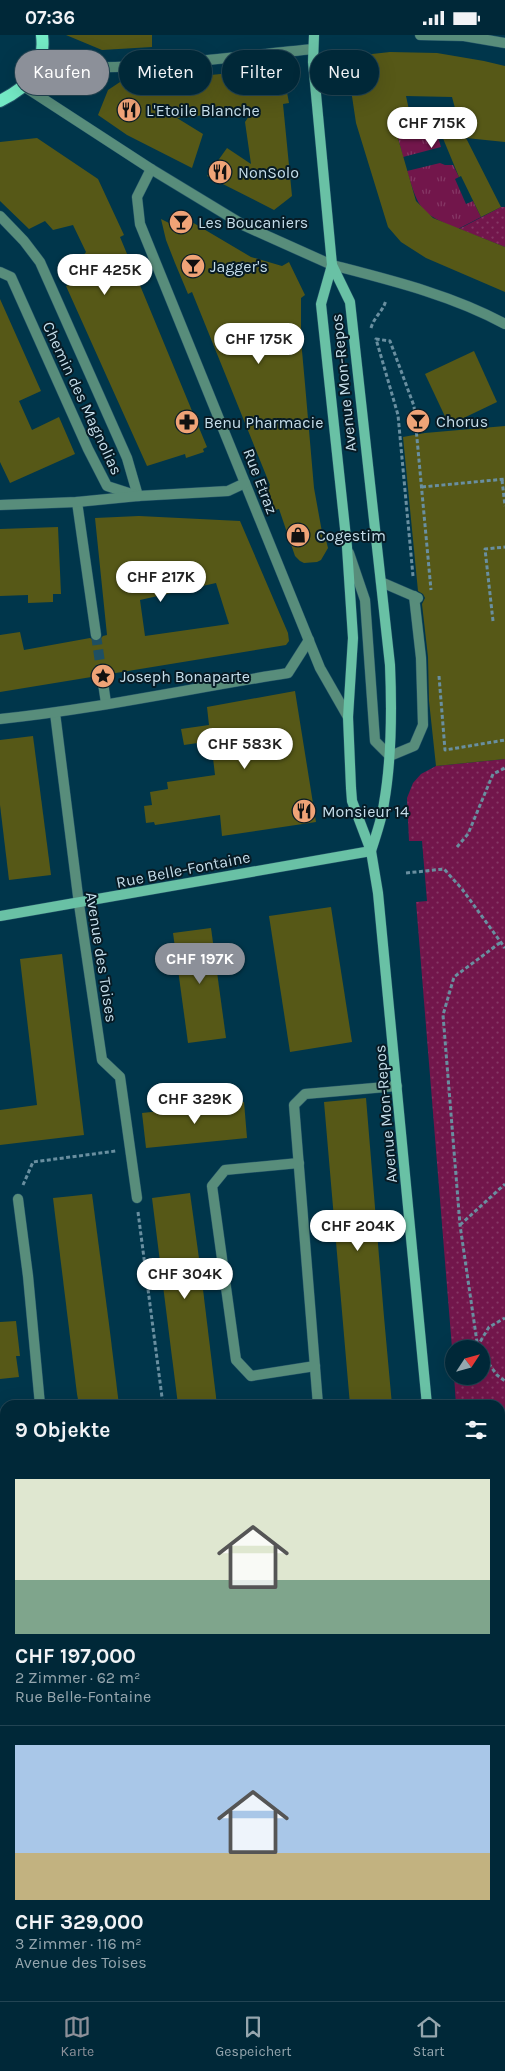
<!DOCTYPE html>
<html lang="de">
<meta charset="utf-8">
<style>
body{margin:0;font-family:Karla,sans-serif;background:#0e3443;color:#f1f3f6;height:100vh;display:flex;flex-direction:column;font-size:19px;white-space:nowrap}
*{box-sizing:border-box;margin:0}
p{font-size:16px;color:#95a6ae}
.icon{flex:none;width:28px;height:28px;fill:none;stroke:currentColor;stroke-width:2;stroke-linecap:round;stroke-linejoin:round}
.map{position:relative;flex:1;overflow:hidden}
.drawer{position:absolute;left:0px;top:1365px;width:505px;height:601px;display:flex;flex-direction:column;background:#002838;border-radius:15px 15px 0 0;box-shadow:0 5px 20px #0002,0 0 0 1px #224453}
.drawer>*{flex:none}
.hud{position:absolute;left:15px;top:15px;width:475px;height:45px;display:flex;gap:10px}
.needle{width:32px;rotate:54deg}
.controls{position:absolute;left:445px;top:1305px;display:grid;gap:10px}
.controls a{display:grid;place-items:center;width:45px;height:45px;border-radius:50%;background:#002838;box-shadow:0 5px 20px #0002,0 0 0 1px #224453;font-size:25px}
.price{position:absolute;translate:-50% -42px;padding:0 11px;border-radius:18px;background:#fff;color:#222;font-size:16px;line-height:32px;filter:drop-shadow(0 1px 2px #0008)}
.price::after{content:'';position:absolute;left:50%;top:30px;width:15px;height:11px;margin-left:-8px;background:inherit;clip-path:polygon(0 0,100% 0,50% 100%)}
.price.selected{background:#8c9099;color:#fff}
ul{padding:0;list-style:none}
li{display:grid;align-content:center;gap:10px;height:265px;padding:0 15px}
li+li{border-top:1px solid #224453}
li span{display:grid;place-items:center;height:155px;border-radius:0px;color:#555}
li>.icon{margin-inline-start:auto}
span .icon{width:90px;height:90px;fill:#fffc;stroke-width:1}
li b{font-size:21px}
h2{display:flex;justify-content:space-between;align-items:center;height:60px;padding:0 15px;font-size:21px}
.chip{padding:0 18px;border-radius:22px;background:#002838;box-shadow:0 5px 20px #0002,0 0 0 1px #224453;font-size:18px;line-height:45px}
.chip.selected{background:#8c9099;color:#fff}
.status{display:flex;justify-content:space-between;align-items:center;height:35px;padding:0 25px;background:#002838;direction:ltr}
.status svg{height:14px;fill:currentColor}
.tabs{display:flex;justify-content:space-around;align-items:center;height:70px;border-top:1px solid #224453;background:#002838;font-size:14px;color:#95a6ae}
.tabs a{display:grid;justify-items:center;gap:2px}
.tabs .selected{color:#8c9099}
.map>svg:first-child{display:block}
.grass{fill:url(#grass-tufts)}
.park{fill:url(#park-dots)}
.building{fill:#565817;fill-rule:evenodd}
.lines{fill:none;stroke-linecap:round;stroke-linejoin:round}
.minor-tunnel{stroke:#1e4f63;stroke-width:10;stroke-dasharray:10 5;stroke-linecap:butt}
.service-casing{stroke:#245468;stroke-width:11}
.minor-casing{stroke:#245468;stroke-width:11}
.tertiary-casing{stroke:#245468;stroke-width:11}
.secondary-casing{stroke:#245468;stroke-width:11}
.primary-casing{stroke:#245468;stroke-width:14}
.path{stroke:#698fa0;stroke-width:3;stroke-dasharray:4 2.5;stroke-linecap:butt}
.service{stroke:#588d7b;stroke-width:10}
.minor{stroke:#588d7b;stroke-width:10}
.tertiary{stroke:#588d7b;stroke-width:10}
.secondary{stroke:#69c1a5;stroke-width:10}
.primary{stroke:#74eac5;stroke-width:12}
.labels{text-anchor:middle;stroke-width:4;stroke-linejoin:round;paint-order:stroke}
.poi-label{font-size:16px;fill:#c6deeb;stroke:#071b25;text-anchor:start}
.street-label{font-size:16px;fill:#c6deeb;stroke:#071b25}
</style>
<div class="status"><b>07:36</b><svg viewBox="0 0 49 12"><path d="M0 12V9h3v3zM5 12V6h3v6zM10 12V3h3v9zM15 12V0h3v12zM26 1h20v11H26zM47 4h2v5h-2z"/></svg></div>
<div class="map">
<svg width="505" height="1966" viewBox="0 0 505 1966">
<defs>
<pattern id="grass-tufts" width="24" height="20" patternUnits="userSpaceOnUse" patternTransform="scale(1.25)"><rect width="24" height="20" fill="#72164b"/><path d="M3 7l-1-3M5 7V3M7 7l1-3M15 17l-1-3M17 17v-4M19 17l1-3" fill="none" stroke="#853765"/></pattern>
<pattern id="park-dots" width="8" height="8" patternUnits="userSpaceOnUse" patternTransform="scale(1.25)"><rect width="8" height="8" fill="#72164b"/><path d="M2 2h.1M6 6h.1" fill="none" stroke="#853765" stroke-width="1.8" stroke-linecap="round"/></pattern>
</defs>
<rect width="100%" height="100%" fill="#00364b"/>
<g class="grass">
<polygon points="409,75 411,75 414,83 431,79 441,112 403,122 392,80"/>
<path d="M 440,128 L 445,130 L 453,130 L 459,142 L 455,144 L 466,169 L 473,166 L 481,182 L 458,194 C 420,178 419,175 407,136 Z"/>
</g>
<g class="park">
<polygon points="501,172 505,172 505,212 459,194"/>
<polygon points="505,724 505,1671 500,1664 500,1370 456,1370 454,1341 481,1341 481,1314 454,1314 454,1338 416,867 427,866 422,806 409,806 407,763 413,748 421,739 436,731"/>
<polygon points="364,1961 399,1961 400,1966 365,1966"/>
</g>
<g class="building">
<polygon points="66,0 152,0 152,12 102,15"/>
<polygon points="390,17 437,18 484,26 505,31 505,107 466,103 501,172 481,182 461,141 459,142 442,101 423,100 459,88 452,62 406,61 409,75 391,79 416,166 433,183 505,212 505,257 426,223 401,207 388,192 356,88 347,28 354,21"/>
<polygon points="280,33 282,53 286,52 289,68 283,69 292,161 274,175 207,141 227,113 251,129 245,87 253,75 177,83 203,99 192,133 127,100 98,80 108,55 120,47 170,43 170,44"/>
<polygon points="37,103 98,144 124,200 120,202 207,412 203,414 204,417 186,423 185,419 147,431 66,251 85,243 83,239 86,238 80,225 86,217 73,190 53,195 45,186 29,194 0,166 0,107"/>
<polygon points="180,180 251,222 282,231 289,227 305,260 301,263 301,305 305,349 314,453 322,497 324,497 328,513 321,525 317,527 304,528 300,526 295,521 279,474 275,475 268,454 270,450 192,257 188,259 175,228 166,205 161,184 173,190"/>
<polygon points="0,264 41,356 19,366 32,395 59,382 75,419 10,448 0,427"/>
<polygon points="474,316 497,367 449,390 425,339"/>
<polygon points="505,391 505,724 436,731 429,666 428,622 422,569 425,563 423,559 418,556 403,402 425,398"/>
<path d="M 139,481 L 240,486 L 288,598 L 289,606 L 286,610 L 0,657 L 0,600 L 20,597 L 24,615 L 90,603 L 97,607 L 103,601 L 107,600 L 95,483 ZM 216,548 L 229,589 L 145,601 L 140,565 Z"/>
<polygon points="58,492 61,559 53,559 53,567 28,568 28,560 0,561 0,494"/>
<polygon points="295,656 316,787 222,801 220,780 155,790 154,787 146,788 144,771 152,770 150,757 168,754 167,747 215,740 211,706 184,710 181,694 209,690 207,672"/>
<polygon points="33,701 51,840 9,845 0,770 0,705"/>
<polygon points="331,872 352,1007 290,1017 269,881"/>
<polygon points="211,893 226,1003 188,1008 173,898"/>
<polygon points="62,919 84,1100 0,1110 0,1075 37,1070 20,924"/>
<polygon points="366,1063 384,1282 392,1370 350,1370 324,1067"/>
<polygon points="244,1067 247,1103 146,1113 142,1078"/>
<polygon points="190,1158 201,1238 217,1370 178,1370 152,1163"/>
<polygon points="92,1159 109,1289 119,1370 79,1370 77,1359 53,1163"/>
<polygon points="16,1286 20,1321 16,1321 19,1342 0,1344 0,1287"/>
</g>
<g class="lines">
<polyline class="minor-tunnel" points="96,600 103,648"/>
<g class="service-casing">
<g id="service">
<polyline points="349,518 365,565 375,706 390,721 414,711 423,690 421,623 414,561"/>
<polyline points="381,547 418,563"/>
<polyline points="299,1128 225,1135 212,1151 236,1325 251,1341 315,1331"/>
<polyline points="18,1164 28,1241 40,1370"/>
<polyline points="318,1370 294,1070 305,1059 397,1051"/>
</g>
</g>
<g class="minor-casing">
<g id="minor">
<polyline points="420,0 464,1 505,8"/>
<path d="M 38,31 C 130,37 222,23 313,14"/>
<polyline points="151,134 137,162 140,189 320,633 348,682"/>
<polyline points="0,181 24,206 40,227 127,423 138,461"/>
<path d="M 332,230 C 390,245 452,260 505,289"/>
<polyline points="0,237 11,242 88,414 107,451 138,461"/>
<polyline points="77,467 96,600"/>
<polyline points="0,470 77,467 138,461 228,456 245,448"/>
<polyline points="103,648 106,668"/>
<polyline points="55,678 79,869 102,1025 120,1042 137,1163"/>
<path d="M 0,684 C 97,674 192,653 288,638 L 309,605"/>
<polyline points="0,1458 5,1458"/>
<polyline points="500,1683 505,1683"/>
<polyline points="500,1784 505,1808"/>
</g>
</g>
<g class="tertiary-casing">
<polyline id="tertiary" points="25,52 151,134 245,191 332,230"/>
</g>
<g class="secondary-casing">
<g id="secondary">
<polyline points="314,0 313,27 332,230 321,269 347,512 353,603 348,682 351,753 352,766 371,816 378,858 427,1370"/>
<path d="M 332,230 L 350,267 L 390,630 C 392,676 392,722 384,768 C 382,784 376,800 371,816"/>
<polyline points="0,881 371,816"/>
<polyline points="252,1966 254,1961"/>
</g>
</g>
<g class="primary-casing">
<path id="primary" d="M 0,66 C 28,52 46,34 42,0"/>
</g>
<g class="path">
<path d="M 371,293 C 375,280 383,277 386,265"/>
<polyline points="502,445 505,471"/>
<polyline points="422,452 505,444"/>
<polyline points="413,541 398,380 376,304 390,306 414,371 431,555"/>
<polyline points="493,586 485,514 505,512"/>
<polyline points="439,641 445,715 505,705"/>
<polyline points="457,812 468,799 493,739 505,733"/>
<polyline points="406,838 444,834 462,854 505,913"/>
<polyline points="23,1150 33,1127 116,1116"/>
<polyline points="138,1177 163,1370"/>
<polyline points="460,1190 505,1149"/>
<polyline points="477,1312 489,1292 505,1283"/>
<polyline points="478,1314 460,1190 443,980 454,942 501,907"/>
<polyline points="481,1318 497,1340 505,1346"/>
<polyline points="500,1403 505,1402"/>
<polyline points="505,1483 505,1486"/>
<polyline points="1,1673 5,1702"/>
</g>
<use href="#service" class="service"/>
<use href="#minor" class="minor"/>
<use href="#tertiary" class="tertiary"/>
<use href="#secondary" class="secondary"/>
<use href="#primary" class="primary"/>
</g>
<defs>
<g id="restaurant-disc" transform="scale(1.25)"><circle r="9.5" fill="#efa377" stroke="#071b25"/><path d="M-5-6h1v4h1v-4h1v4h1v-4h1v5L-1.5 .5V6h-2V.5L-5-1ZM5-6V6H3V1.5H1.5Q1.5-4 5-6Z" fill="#111"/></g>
<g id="bar-disc" transform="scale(1.25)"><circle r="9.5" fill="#efa377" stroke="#071b25"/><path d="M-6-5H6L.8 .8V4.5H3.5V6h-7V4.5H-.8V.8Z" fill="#111"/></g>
<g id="pharmacy-disc" transform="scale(1.25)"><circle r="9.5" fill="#efa377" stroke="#071b25"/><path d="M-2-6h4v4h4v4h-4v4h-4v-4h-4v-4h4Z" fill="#111"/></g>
<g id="shop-disc" transform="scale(1.25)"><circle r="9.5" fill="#efa377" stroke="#071b25"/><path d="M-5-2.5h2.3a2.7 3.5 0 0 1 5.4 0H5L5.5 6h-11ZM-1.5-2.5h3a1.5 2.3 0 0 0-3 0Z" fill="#111"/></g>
<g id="sight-disc" transform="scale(1.25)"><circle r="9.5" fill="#efa377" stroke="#071b25"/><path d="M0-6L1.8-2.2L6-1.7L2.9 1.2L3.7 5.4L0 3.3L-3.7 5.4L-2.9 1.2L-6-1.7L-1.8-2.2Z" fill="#111"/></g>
</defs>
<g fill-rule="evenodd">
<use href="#restaurant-disc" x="129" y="75"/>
<use href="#restaurant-disc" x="220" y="137"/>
<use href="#bar-disc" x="181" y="187"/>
<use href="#bar-disc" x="193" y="231"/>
<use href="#bar-disc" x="418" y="386"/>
<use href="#pharmacy-disc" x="187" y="387"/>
<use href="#shop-disc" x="298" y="500"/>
<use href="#sight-disc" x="103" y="641"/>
<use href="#restaurant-disc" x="304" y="776"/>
</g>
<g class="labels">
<g class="poi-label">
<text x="146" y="81">L'Etoile Blanche</text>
<text x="238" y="143">NonSolo</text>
<text x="198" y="193">Les Boucaniers</text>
<text x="210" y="237">Jagger's</text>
<text x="436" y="392">Chorus</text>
<text x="204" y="393">Benu Pharmacie</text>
<text x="316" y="506">Cogestim</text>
<text x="120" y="647">Joseph Bonaparte</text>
<text x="322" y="782">Monsieur 14</text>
</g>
<g class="street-label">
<text transform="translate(343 348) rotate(-96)" y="6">Avenue Mon-Repos</text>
<text transform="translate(83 363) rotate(65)" y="6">Chemin des Magnolias</text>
<text transform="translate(261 446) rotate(69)" y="6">Rue Etraz</text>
<text transform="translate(183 834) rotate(-11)" y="6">Rue Belle-Fontaine</text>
<text transform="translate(102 922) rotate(81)" y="6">Avenue des Toises</text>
<text transform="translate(385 1079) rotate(-95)" y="6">Avenue Mon-Repos</text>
</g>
</g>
</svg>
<div class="controls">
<a><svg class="needle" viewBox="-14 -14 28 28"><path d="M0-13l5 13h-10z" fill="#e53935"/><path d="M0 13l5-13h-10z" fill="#95a6ae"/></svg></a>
</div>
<b class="price" style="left:432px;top:114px">CHF 715K</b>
<b class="price" style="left:105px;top:261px">CHF 425K</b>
<b class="price" style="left:259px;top:330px">CHF 175K</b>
<b class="price" style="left:161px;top:568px">CHF 217K</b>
<b class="price" style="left:245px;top:735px">CHF 583K</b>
<b class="price selected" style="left:200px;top:950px">CHF 197K</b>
<b class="price" style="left:195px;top:1090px">CHF 329K</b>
<b class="price" style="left:358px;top:1217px">CHF 204K</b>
<b class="price" style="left:185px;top:1265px">CHF 304K</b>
<div class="hud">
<a class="chip selected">Kaufen</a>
<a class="chip">Mieten</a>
<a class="chip">Filter</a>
<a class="chip">Neu</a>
</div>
<section class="drawer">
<h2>9 Objekte<svg class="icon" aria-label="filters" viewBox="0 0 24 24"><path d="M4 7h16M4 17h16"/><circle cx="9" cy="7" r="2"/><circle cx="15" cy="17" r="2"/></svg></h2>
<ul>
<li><span style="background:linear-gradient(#dfe7d0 65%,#7fa58c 0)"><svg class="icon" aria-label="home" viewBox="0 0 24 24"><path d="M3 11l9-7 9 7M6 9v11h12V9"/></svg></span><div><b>CHF 197,000</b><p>2 Zimmer · 62 m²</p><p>Rue Belle-Fontaine</p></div></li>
<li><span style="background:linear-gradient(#a9c7e8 70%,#c2b280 0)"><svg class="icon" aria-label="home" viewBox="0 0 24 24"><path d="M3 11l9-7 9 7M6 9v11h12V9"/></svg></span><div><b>CHF 329,000</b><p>3 Zimmer · 116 m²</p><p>Avenue des Toises</p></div></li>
</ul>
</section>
</div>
<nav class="tabs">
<a class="selected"><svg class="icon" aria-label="map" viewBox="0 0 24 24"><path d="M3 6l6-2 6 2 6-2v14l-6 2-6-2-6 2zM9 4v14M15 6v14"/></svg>Karte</a>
<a><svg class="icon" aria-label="saved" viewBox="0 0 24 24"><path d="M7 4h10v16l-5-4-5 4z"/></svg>Gespeichert</a>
<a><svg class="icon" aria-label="home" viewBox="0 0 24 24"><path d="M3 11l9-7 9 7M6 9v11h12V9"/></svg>Start</a>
</nav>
